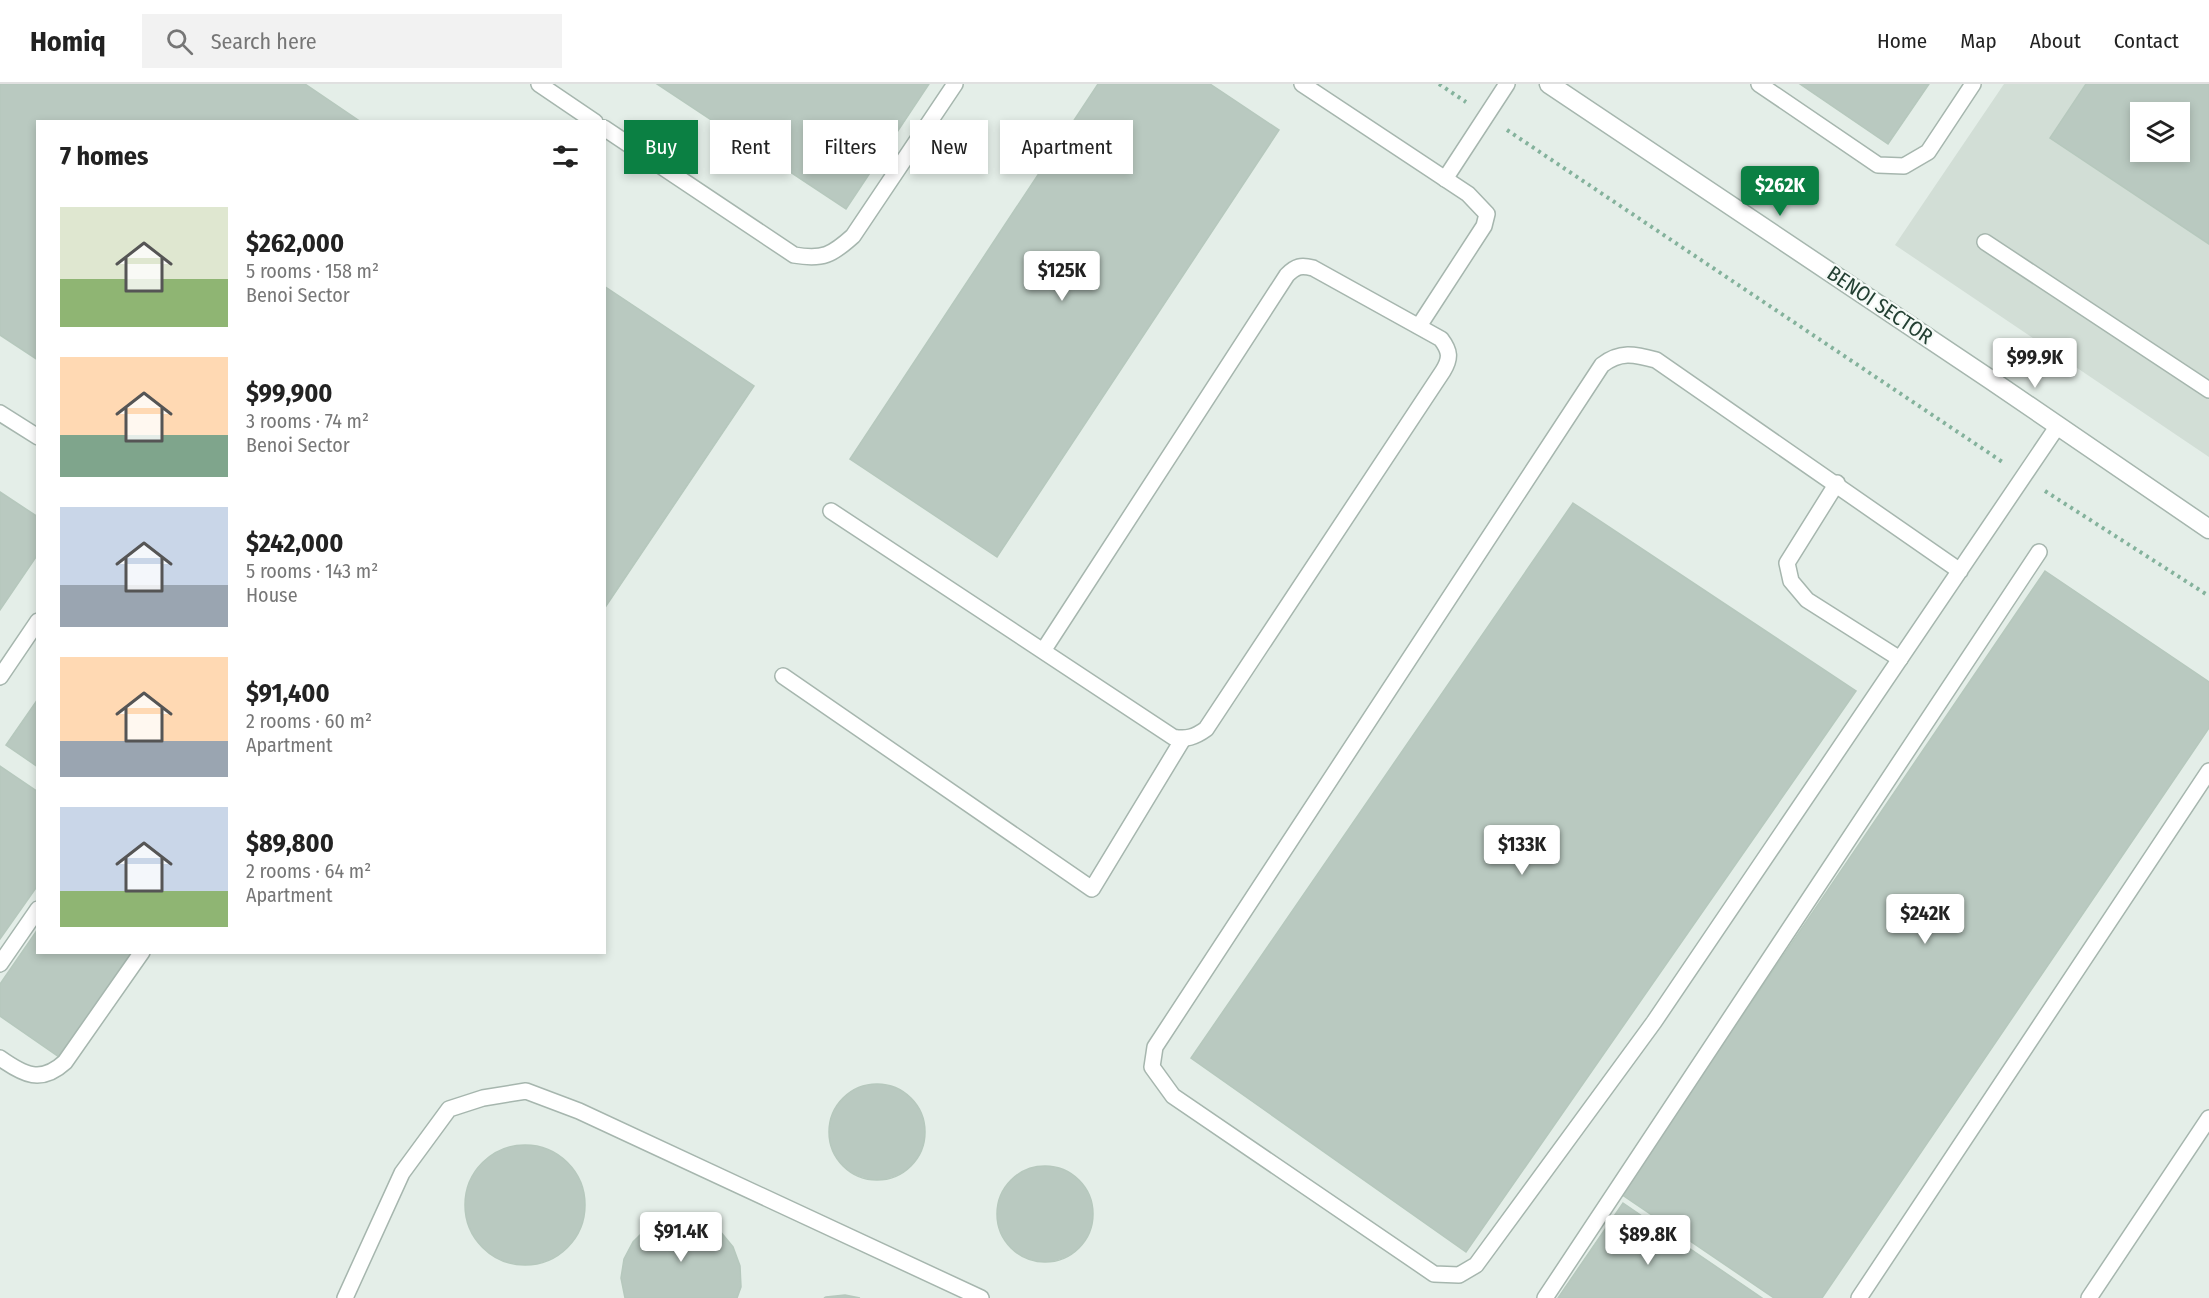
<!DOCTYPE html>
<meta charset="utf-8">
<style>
body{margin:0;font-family:"Fira Sans Condensed",sans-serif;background:#f2f2f2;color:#222;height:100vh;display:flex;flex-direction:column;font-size:22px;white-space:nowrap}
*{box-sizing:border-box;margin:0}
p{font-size:20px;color:#767676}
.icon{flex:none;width:33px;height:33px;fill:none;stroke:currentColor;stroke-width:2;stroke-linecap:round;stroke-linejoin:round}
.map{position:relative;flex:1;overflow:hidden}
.sheet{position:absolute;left:36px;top:36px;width:570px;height:834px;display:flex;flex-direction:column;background:#fff;border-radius:0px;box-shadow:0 3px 9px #0003}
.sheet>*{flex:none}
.top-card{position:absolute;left:624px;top:36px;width:570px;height:54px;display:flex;gap:12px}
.buttons{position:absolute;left:2130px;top:18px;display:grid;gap:12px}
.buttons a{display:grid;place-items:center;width:60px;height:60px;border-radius:0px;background:#fff;box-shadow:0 3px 9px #0003;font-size:30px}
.price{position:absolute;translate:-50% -51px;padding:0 14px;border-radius:6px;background:#fff;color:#222;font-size:20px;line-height:39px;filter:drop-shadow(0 2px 3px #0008)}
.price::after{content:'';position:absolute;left:50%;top:36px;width:18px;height:14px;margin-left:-9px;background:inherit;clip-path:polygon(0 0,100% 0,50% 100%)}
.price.selected{background:#0b8043;color:#fff}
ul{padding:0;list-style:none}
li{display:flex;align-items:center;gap:18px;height:150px;padding:0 24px}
li span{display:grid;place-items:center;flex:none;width:168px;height:120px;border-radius:0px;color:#555}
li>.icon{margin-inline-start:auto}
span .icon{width:72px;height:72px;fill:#fffc;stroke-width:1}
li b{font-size:26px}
h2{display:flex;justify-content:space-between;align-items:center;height:72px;padding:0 24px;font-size:26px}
.tag{padding:0 21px;border-radius:0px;background:#fff;box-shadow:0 3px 9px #0003;font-size:21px;line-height:54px}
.tag.selected{background:#0b8043;color:#fff}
header{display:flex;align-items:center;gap:36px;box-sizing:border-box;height:84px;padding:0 30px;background:#fff;border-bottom:2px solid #e0e0e0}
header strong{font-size:28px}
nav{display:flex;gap:33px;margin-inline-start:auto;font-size:21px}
.search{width:420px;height:54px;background:#f2f2f2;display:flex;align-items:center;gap:15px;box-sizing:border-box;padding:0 21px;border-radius:0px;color:#767676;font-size:22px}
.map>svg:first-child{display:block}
.built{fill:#d2ded6;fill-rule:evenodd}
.building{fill:#b9c9c0;stroke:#b6c8bd;stroke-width:1.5;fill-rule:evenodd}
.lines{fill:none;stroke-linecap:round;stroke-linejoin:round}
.service-casing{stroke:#a6b6ae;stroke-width:18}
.minor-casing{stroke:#a6b6ae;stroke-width:21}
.path{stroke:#84b29c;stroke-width:4;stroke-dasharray:3 4.5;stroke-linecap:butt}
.service{stroke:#fff;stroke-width:15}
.minor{stroke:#fff;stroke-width:18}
.labels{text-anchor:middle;stroke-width:4.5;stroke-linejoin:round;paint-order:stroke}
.street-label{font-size:21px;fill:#234033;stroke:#f5faf7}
</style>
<header>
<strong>Homiq</strong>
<div class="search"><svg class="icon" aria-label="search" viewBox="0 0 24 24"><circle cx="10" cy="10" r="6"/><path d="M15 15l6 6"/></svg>Search here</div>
<nav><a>Home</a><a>Map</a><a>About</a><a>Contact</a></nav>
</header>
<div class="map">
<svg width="2209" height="1214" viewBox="0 0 2209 1214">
<rect width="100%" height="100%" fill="#e4eee8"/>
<path class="built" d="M 2004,0 L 2209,0 L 2209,373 L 1895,161 ZM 2140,28 L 2180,28 L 2180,68 L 2140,68 Z"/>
<g class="building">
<polygon points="0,0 305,0 361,38 38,38 38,276 0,251"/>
<polygon points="657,0 929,0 846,125"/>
<polygon points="1098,0 1210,0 1279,46 997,473 850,375"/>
<polygon points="1800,0 1929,0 1888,60"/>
<path d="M 2086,0 L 2209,0 L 2209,160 L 2050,54 ZM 2140,28 L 2180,28 L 2180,68 L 2140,68 Z"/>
<polygon points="604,202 754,302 604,525"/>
<polygon points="0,408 38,433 38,470 0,526"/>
<polygon points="1573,419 1856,607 1466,1168 1191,974"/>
<polygon points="2045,487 2209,598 2209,644 1822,1214 1774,1214 1621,1110"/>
<polygon points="38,615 38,683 6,661"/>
<polygon points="0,682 38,708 38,801 0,855"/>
<polygon points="38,845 38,868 132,868 59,973 0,932 0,900"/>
<circle cx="877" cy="1048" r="48"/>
<circle cx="525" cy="1121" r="60"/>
<circle cx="1045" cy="1130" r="48"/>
<polygon points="1623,1119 1762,1214 1558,1214"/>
<polygon points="684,1133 703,1137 720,1147 733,1163 740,1182 741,1203 737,1214 625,1214 621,1194 624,1175 633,1158 647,1144 664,1136"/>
<polygon points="845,1211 860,1214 824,1214 826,1213"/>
</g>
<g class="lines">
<g class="service-casing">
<g id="service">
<polyline points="539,0 595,38"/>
<polyline points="1302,0 1468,110 1487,130 1484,142 1419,242"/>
<polyline points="1759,0 1878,81 1904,82 1928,68 1973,0"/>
<path d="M 604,44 L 794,171 C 823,176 832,171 853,152 L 955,0"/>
<polyline points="1445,95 1507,0"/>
<polyline points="1985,158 2209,306"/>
<polyline points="0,329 38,353"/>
<polyline points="1837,399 1787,479 1791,497 1807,516 1900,575"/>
<path d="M 831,427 L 1173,653 C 1186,656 1195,653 1206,645 L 1443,287 C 1451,274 1450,267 1441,255 L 1313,184 C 1301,181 1296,182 1287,191 L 1043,567"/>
<path d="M 1960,487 L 1656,276 C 1634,270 1620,267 1602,281 L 1155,963 L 1152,983 L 1173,1012 L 1434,1190 L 1459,1191 L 1476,1181 L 1654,938 L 2057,343"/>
<polyline points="783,592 1092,805 1183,655"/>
<polyline points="0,593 38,537"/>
<polyline points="0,880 38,825"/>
<path d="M 0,974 C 24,991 41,1000 65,978 L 142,868"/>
<polyline points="345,1214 402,1089 449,1025 483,1014 526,1007 579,1027 981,1214"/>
<polyline points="1545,1214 2039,468"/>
<polyline points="1859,1214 2209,687"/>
<polyline points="2089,1214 2209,1034"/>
</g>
</g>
<g class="minor-casing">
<polyline id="minor" points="1549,0 1991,296 2209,445"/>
</g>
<g class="path">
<polyline points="1439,0 1466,18"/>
<polyline points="1507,46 2004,379"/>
<polyline points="2045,407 2209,512"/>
</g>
<use href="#service" class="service"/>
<use href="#minor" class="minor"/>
</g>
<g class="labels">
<g class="street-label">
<text transform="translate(1880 221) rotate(34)" y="7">BENOI SECTOR</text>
</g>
</g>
</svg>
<div class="buttons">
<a><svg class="icon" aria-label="layers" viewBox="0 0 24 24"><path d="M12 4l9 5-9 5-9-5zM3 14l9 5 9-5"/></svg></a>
</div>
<b class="price selected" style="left:1780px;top:133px">$262K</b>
<b class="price" style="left:1062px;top:218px">$125K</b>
<b class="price" style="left:2035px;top:305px">$99.9K</b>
<b class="price" style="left:1522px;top:792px">$133K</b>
<b class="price" style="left:1925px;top:861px">$242K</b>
<b class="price" style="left:681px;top:1179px">$91.4K</b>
<b class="price" style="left:1648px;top:1182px">$89.8K</b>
<div class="top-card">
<a class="tag selected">Buy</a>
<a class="tag">Rent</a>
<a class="tag">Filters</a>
<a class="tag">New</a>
<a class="tag">Apartment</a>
</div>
<section class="sheet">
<h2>7 homes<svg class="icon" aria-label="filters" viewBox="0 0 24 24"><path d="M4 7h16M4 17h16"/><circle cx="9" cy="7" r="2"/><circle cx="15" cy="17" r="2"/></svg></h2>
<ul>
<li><span style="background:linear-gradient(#dfe7d0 60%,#8fb573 0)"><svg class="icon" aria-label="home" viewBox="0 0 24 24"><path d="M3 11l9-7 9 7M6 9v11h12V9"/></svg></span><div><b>$262,000</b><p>5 rooms · 158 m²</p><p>Benoi Sector</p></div></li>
<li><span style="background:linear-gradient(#ffd9b3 65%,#7fa58c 0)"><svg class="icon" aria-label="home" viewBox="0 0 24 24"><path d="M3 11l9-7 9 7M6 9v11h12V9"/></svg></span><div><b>$99,900</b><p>3 rooms · 74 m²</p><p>Benoi Sector</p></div></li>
<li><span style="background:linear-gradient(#c9d6e8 65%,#9aa5b1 0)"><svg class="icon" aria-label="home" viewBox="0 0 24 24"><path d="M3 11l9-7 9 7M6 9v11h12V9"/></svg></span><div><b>$242,000</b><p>5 rooms · 143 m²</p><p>House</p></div></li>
<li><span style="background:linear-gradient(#ffd9b3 70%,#9aa5b1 0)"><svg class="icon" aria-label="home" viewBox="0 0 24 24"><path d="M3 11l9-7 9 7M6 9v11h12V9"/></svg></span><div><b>$91,400</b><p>2 rooms · 60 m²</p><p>Apartment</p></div></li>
<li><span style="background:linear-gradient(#c9d6e8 70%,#8fb573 0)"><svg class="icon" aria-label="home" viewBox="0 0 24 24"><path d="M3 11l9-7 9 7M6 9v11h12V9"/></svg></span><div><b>$89,800</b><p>2 rooms · 64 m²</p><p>Apartment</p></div></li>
</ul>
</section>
</div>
